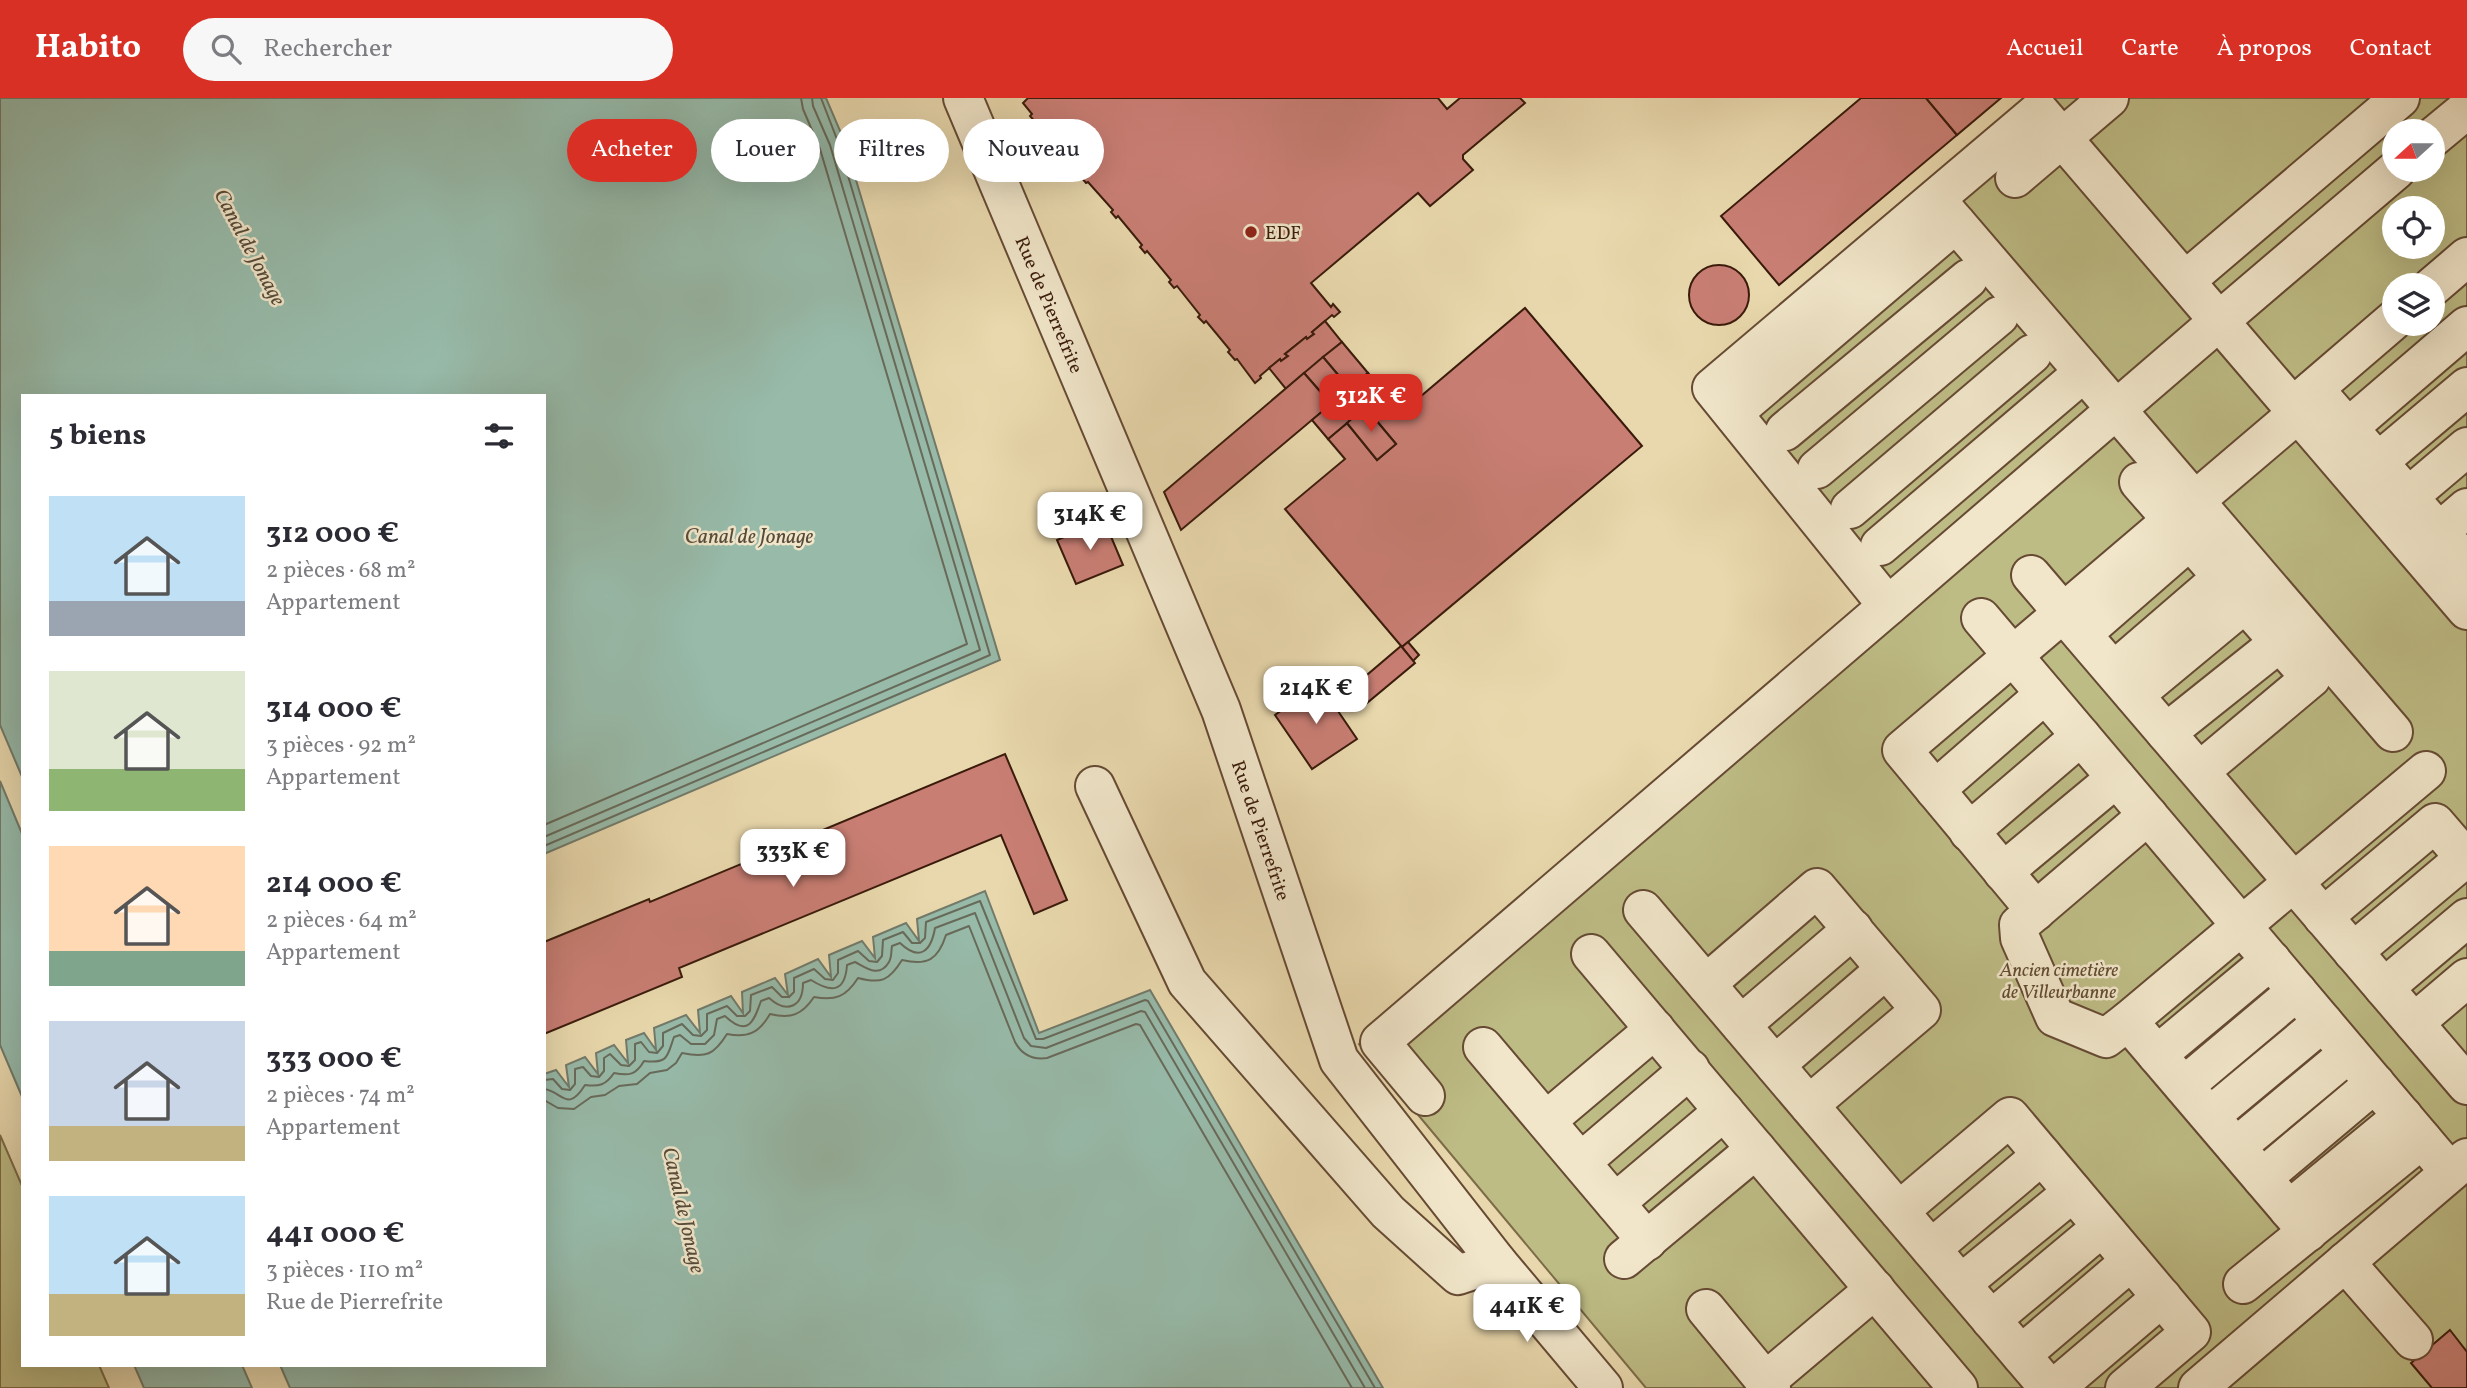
<!DOCTYPE html>
<html lang="fr">
<meta charset="utf-8">
<style>
body{margin:0;font-family:Vollkorn,serif;background:#f7f7f7;color:#2b2b33;height:100vh;display:flex;flex-direction:column;font-size:26px;white-space:nowrap}
*{box-sizing:border-box;margin:0}
p{font-size:23px;color:#7c7c81}
.icon{flex:none;width:38px;height:38px;fill:none;stroke:currentColor;stroke-width:2;stroke-linecap:round;stroke-linejoin:round}
.map{position:relative;flex:1;overflow:hidden}
.sheet{position:absolute;left:21px;top:296px;width:525px;height:973px;display:flex;flex-direction:column;background:#fff;border-radius:0px;box-shadow:0 7px 28px #0002}
.sheet>*{flex:none}
.top-card{position:absolute;left:567px;top:21px;width:665px;height:63px;display:flex;gap:14px}
.needle{width:46px;rotate:249deg}
.controls{position:absolute;left:2382px;top:21px;display:grid;gap:14px}
.controls a{display:grid;place-items:center;width:63px;height:63px;border-radius:50%;background:#fff;box-shadow:0 7px 28px #0002;font-size:35px}
.price{position:absolute;translate:-50% -60px;padding:0 16px;border-radius:14px;background:#fff;color:#222;font-size:23px;line-height:46px;filter:drop-shadow(0 2px 4px #0008)}
.price::after{content:'';position:absolute;left:50%;top:42px;width:21px;height:16px;margin-left:-10px;background:inherit;clip-path:polygon(0 0,100% 0,50% 100%)}
.price.selected{background:#d93025;color:#fff}
ul{padding:0;list-style:none}
li{display:flex;align-items:center;gap:21px;height:175px;padding:0 28px}
li span{display:grid;place-items:center;flex:none;width:196px;height:140px;border-radius:0px;color:#555}
li>.icon{margin-inline-start:auto}
span .icon{width:84px;height:84px;fill:#fffc;stroke-width:1}
li b{font-size:30px}
h2{display:flex;justify-content:space-between;align-items:center;height:84px;padding:0 28px;font-size:30px}
.pill{padding:0 24px;border-radius:32px;background:#fff;box-shadow:0 7px 28px #0002;font-size:24px;line-height:63px}
.pill.selected{background:#d93025;color:#fff}
header{display:flex;align-items:center;gap:42px;box-sizing:border-box;height:98px;padding:0 35px;background:#d93025;color:#fff}
header strong{font-size:33px}
nav{display:flex;gap:38px;margin-inline-start:auto;font-size:24px}
.search{width:490px;height:63px;background:#f7f7f7;display:flex;align-items:center;gap:18px;box-sizing:border-box;padding:0 24px;border-radius:38px;color:#7c7c81;font-size:26px}
.map>svg:first-child{display:block}
.green{fill:#bebc85;stroke:#7c6c48;stroke-width:2;fill-rule:evenodd}
.water{fill:#97baa9;stroke:#727a6a;stroke-width:2}
.lines{fill:none;stroke-linecap:round;stroke-linejoin:round}
.shore{stroke:#686a5a;stroke-width:2}
.building{fill:#c97e74;stroke:#3a1b0b;stroke-width:2}
.minor-casing{stroke:#664a34;stroke-width:42}
.minor{stroke:#f1e6ca;stroke-width:38}
.poi-dot{fill:#8f2418;stroke:#f1e6ca;stroke-width:2.5}
.labels{text-anchor:middle;stroke-width:5;stroke-linejoin:round;paint-order:stroke}
.poi-label{font-size:19px;fill:#3a1b0b;stroke:#f1e6ca;text-anchor:start}
.street-label{font-size:19px;fill:#3a1b0b;stroke:#f1e6ca}
.park-label{font-size:19px;font-style:italic;fill:#624b30;stroke:#f1e6ca}
.water-label{font-size:21px;font-style:italic;fill:#564b3a;stroke:#f1e6ca}
</style>
<header>
<strong>Habito</strong>
<div class="search"><svg class="icon" aria-label="search" viewBox="0 0 24 24"><circle cx="10" cy="10" r="6"/><path d="M15 15l6 6"/></svg>Rechercher</div>
<nav><a>Accueil</a><a>Carte</a><a>À propos</a><a>Contact</a></nav>
</header>
<div class="map">
<svg width="2467" height="1290" viewBox="0 0 2467 1290">
<rect width="100%" height="100%" fill="#e9d8ad"/>
<filter id="stains"><feTurbulence type="fractalNoise" baseFrequency=".00286" numOctaves="4"/><feColorMatrix values="0 0 0 0 .2 0 0 0 0 .09 0 0 0 0 .02 0 0 0 .5 -.17"/></filter>
<radialGradient id="worn" r=".72"><stop offset=".6" stop-color="#630" stop-opacity="0"/><stop offset="1" stop-color="#630" stop-opacity=".3"/></radialGradient>
<g class="green">
<path d="M 2031,0 L 2467,0 L 2467,1290 L 1646,1290 L 1359,946 L 1871,503 L 1694,285 ZM 2394,33 L 2432,33 L 2432,72 L 2394,72 ZM 2394,110 L 2432,110 L 2432,149 L 2394,149 ZM 2394,187 L 2432,187 L 2432,226 L 2394,226 Z"/>
<polygon points="0,1037 23,1090 23,1267 99,1267 109,1290 0,1290"/>
</g>
<g class="water">
<polygon points="0,0 826,0 844,42 1000,562 544,756 544,298 23,298 23,681 0,627"/>
<polygon points="0,683 23,738 23,1001 0,947"/>
<polygon points="985,793 1039,935 1150,892 1383,1290 290,1290 280,1267 544,1267 544,976 556,972 569,989 566,967 585,959 598,976 596,955 614,947 628,965 626,942 644,935 656,952 654,930 686,917 700,935 698,912 731,898 743,915 742,894 775,880 788,897 785,876 818,861 831,879 829,857 862,843 875,860 873,839 906,825 919,843 917,821"/>
<polygon points="134,1267 242,1267 252,1290 144,1290"/>
</g>
<g class="lines">
<g class="shore">
<polyline points="544,727 967,546 820,51 803,11 801,0"/>
<polyline points="544,739 980,552 830,47 813,8 812,0"/>
<polyline points="544,748 990,557 838,44 821,0"/>
<polyline points="544,982 553,981 562,991 570,992 575,986 575,971 583,969 591,978 599,979 604,973 604,960 610,956 621,967 629,968 635,962 635,946 641,944 649,954 657,955 663,948 663,935 682,926 693,937 701,938 707,932 707,916 727,908 737,918 745,918 750,913 751,897 772,889 782,899 789,899 794,894 794,880 814,871 825,881 833,882 838,875 838,862 858,853 869,863 877,864 882,858 883,842 903,834 912,845 920,845 925,840 926,824 980,803 1036,941 1043,941 1145,902 1148,903 1375,1290"/>
<path d="M 544,991 C 562,993 567,1016 585,987 C 599,989 606,987 614,975 C 629,978 636,977 644,963 C 669,966 667,958 674,939 L 680,937 L 691,946 L 705,946 L 714,937 L 717,921 L 725,918 C 748,940 754,923 761,903 L 769,900 C 787,916 803,909 803,885 L 811,882 C 830,894 845,896 847,867 L 855,864 C 865,869 879,881 889,864 C 892,859 891,853 892,848 L 900,845 C 920,864 931,853 935,830 L 975,815 L 1024,940 L 1031,948 L 1046,950 L 1141,913 L 1145,914 L 1365,1290"/>
<path d="M 544,1002 L 558,1010 L 574,1011 L 591,999 L 605,997 L 619,988 L 637,986 L 650,975 L 667,972 L 676,965 L 682,955 C 706,960 714,957 727,936 C 748,940 759,935 770,916 C 791,921 802,917 814,899 C 835,903 846,899 858,880 C 881,886 889,883 902,862 C 927,868 938,862 946,837 L 969,828 L 1015,944 C 1022,957 1032,962 1047,960 L 1136,926 L 1140,927 L 1352,1290"/>
</g>
</g>
<g class="building">
<polygon points="1028,0 1438,0 1447,11 1460,0 1520,0 1525,5 1463,57 1463,61 1473,72 1430,108 1418,95 1311,185 1331,209 1333,206 1340,214 1334,219 1332,217 1312,234 1314,236 1307,241 1306,239 1285,256 1288,258 1281,263 1280,261 1260,278 1261,280 1255,285 1237,261 1235,262 1228,254 1230,252 1206,223 1204,225 1198,219 1200,217 1177,188 1174,190 1169,184 1171,182 1147,153 1145,155 1140,149 1142,147 1118,118 1116,120 1111,114 1113,112 1088,84 1086,85 1081,79 1083,77 1059,48 1057,50 1050,42 1052,40 1039,24 1037,26 1030,18 1032,16 1023,5"/>
<polygon points="1861,0 1926,0 1957,37 1779,187 1721,118"/>
<polygon points="1926,0 2001,0 1957,37"/>
<circle cx="1719" cy="197" r="30"/>
<polygon points="1525,210 1642,348 1402,549 1285,411 1345,361 1328,341 1347,325 1377,362 1396,346 1365,309 1384,294 1401,315"/>
<polygon points="1325,223 1342,244 1286,291 1269,270 1280,261 1281,263 1288,258 1285,256 1306,239 1307,241 1314,236 1312,234"/>
<polygon points="1342,244 1368,275 1350,291 1323,259"/>
<polygon points="1323,259 1350,291 1331,306 1304,275"/>
<polygon points="1304,275 1331,306 1181,432 1164,394"/>
<polygon points="1368,275 1384,294 1328,341 1312,322"/>
<polygon points="1365,309 1396,346 1377,362 1347,325"/>
<polygon points="1104,422 1123,467 1076,486 1057,442"/>
<polygon points="1408,544 1419,557 1413,563 1402,549"/>
<polygon points="1401,548 1415,565 1367,605 1354,588"/>
<polygon points="1325,582 1328,587 1323,591 1357,641 1312,671 1275,617"/>
<polygon points="1005,656 1067,802 1034,816 1001,737 679,870 682,879 544,936 544,844 649,801 650,804"/>
<polygon points="2450,1232 2467,1254 2467,1290 2432,1290 2411,1265"/>
</g>
<g class="lines">
<g class="minor-casing">
<g id="minor">
<path id="s1" d="M 963,0 L 1221,612 L 1339,962 L 1497,1164 L 1603,1290"/>
<polygon points="2039,13 2219,223 1888,508 1712,290"/>
<polyline points="2432,40 2467,11"/>
<polyline points="2396,72 2219,223 2467,512"/>
<polyline points="2015,80 2109,0"/>
<polyline points="2185,183 2400,0"/>
<polyline points="2432,189 2467,159"/>
<polyline points="2084,274 2393,634"/>
<polyline points="2314,291 2467,466"/>
<polyline points="2295,307 2394,222"/>
<polyline points="1733,315 1956,125 1939,105"/>
<polyline points="2348,330 2467,228"/>
<polyline points="1785,333 1968,181"/>
<polyline points="2378,364 2467,289"/>
<polyline points="1817,371 1999,218"/>
<polyline points="2139,384 2311,580 2200,673"/>
<polyline points="2408,399 2467,349"/>
<polyline points="1850,411 2032,256"/>
<polyline points="2439,434 2467,410"/>
<polyline points="1880,448 2084,274 1956,125"/>
<polyline points="2031,477 2467,987"/>
<polyline points="1981,520 2450,1074"/>
<polyline points="2082,536 2190,442"/>
<polyline points="2114,573 2223,479"/>
<polyline points="2134,597 2245,505"/>
<polyline points="2166,635 2280,544"/>
<polyline points="1095,688 1187,884 1388,1114 1458,1177 1497,1164"/>
<polyline points="1935,692 2045,596"/>
<polyline points="2148,717 2019,827 2020,840 2055,919 2106,940 2128,923 2308,1134"/>
<polyline points="1969,734 2081,638"/>
<polyline points="2003,774 2116,680"/>
<polyline points="1643,812 2049,1290"/>
<polyline points="2036,813 1902,652 2298,315"/>
<polyline points="2323,819 2435,725 2467,762"/>
<polyline points="2353,854 2465,760"/>
<polyline points="1591,856 1958,1290"/>
<polyline points="1706,886 1817,790 1921,912 1809,1007"/>
<polyline points="2384,890 2467,820"/>
<polyline points="2128,923 2426,673"/>
<polyline points="2414,925 2467,880"/>
<polyline points="1741,927 1853,831"/>
<polyline points="1483,949 1647,1143"/>
<polyline points="2157,957 2271,862"/>
<polyline points="1775,967 1886,871"/>
<polyline points="2184,988 2297,893"/>
<polyline points="1425,998 1380,944 1888,508"/>
<polyline points="2210,1018 2323,924"/>
<polyline points="1546,1023 1655,931"/>
<polyline points="2236,1049 2349,955"/>
<polyline points="1581,1064 1690,971"/>
<polyline points="2262,1080 2375,985"/>
<polyline points="1615,1105 1724,1013"/>
<polyline points="2289,1112 2403,1018"/>
<polyline points="1899,1113 2010,1019 2191,1234 2125,1290"/>
<polyline points="1931,1151 2042,1057"/>
<polyline points="1624,1161 1756,1051"/>
<polyline points="2345,1164 2413,1242"/>
<polyline points="1961,1186 2073,1094"/>
<polyline points="2243,1186 2422,1041"/>
<polyline points="1706,1211 1771,1290"/>
<polyline points="1991,1222 2102,1129"/>
<polyline points="2021,1257 2131,1163"/>
<polyline points="1766,1283 1875,1191"/>
<polyline points="2055,1290 2162,1199"/>
<polyline points="2198,1290 2467,1060"/>
</g>
</g>
<use href="#minor" class="minor"/>
</g>
<circle class="poi-dot" cx="1251" cy="134" r="7"/>
<g class="labels">
<g class="poi-label">
<text x="1265" y="141">EDF</text>
</g>
<g class="street-label">
<text dy="7" stroke="none"><textPath href="#s1" startOffset="224">Rue de Pierrefrite</textPath></text>
<text dy="7" stroke="none"><textPath href="#s1" startOffset="791">Rue de Pierrefrite</textPath></text>
</g>
<g class="park-label">
<text x="2059" y="878">Ancien cimetière<tspan x="2059" dy="22">de Villeurbanne</tspan></text>
</g>
<g class="water-label">
<text transform="translate(250 149) rotate(62)" y="7">Canal de Jonage</text>
<text x="749" y="445">Canal de Jonage</text>
<text transform="translate(684 1112) rotate(77)" y="7">Canal de Jonage</text>
</g>
</g>
<rect width="100%" height="100%" filter="url(#stains)"/>
<rect width="100%" height="100%" fill="url(#worn)"/>
</svg>
<div class="controls">
<a><svg class="needle" viewBox="-14 -14 28 28"><path d="M0-13l5 13h-10z" fill="#e53935"/><path d="M0 13l5-13h-10z" fill="#7c7c81"/></svg></a>
<a><svg class="icon" aria-label="locate" viewBox="0 0 24 24"><circle cx="12" cy="12" r="6"/><path d="M12 2v4M12 18v4M2 12h4M18 12h4"/></svg></a>
<a><svg class="icon" aria-label="layers" viewBox="0 0 24 24"><path d="M12 4l9 5-9 5-9-5zM3 14l9 5 9-5"/></svg></a>
</div>
<b class="price selected" style="left:1371px;top:336px">312K €</b>
<b class="price" style="left:1090px;top:454px">314K €</b>
<b class="price" style="left:1316px;top:628px">214K €</b>
<b class="price" style="left:793px;top:791px">333K €</b>
<b class="price" style="left:1527px;top:1246px">441K €</b>
<div class="top-card">
<a class="pill selected">Acheter</a>
<a class="pill">Louer</a>
<a class="pill">Filtres</a>
<a class="pill">Nouveau</a>
</div>
<section class="sheet">
<h2>5 biens<svg class="icon" aria-label="filters" viewBox="0 0 24 24"><path d="M4 7h16M4 17h16"/><circle cx="9" cy="7" r="2"/><circle cx="15" cy="17" r="2"/></svg></h2>
<ul>
<li><span style="background:linear-gradient(#bfe0f5 75%,#9aa5b1 0)"><svg class="icon" aria-label="home" viewBox="0 0 24 24"><path d="M3 11l9-7 9 7M6 9v11h12V9"/></svg></span><div><b>312 000 €</b><p>2 pièces · 68 m²</p><p>Appartement</p></div></li>
<li><span style="background:linear-gradient(#dfe7d0 70%,#8fb573 0)"><svg class="icon" aria-label="home" viewBox="0 0 24 24"><path d="M3 11l9-7 9 7M6 9v11h12V9"/></svg></span><div><b>314 000 €</b><p>3 pièces · 92 m²</p><p>Appartement</p></div></li>
<li><span style="background:linear-gradient(#ffd9b3 75%,#7fa58c 0)"><svg class="icon" aria-label="home" viewBox="0 0 24 24"><path d="M3 11l9-7 9 7M6 9v11h12V9"/></svg></span><div><b>214 000 €</b><p>2 pièces · 64 m²</p><p>Appartement</p></div></li>
<li><span style="background:linear-gradient(#c9d6e8 75%,#c2b280 0)"><svg class="icon" aria-label="home" viewBox="0 0 24 24"><path d="M3 11l9-7 9 7M6 9v11h12V9"/></svg></span><div><b>333 000 €</b><p>2 pièces · 74 m²</p><p>Appartement</p></div></li>
<li><span style="background:linear-gradient(#bfe0f5 70%,#c2b280 0)"><svg class="icon" aria-label="home" viewBox="0 0 24 24"><path d="M3 11l9-7 9 7M6 9v11h12V9"/></svg></span><div><b>441 000 €</b><p>3 pièces · 110 m²</p><p>Rue de Pierrefrite</p></div></li>
</ul>
</section>
</div>
